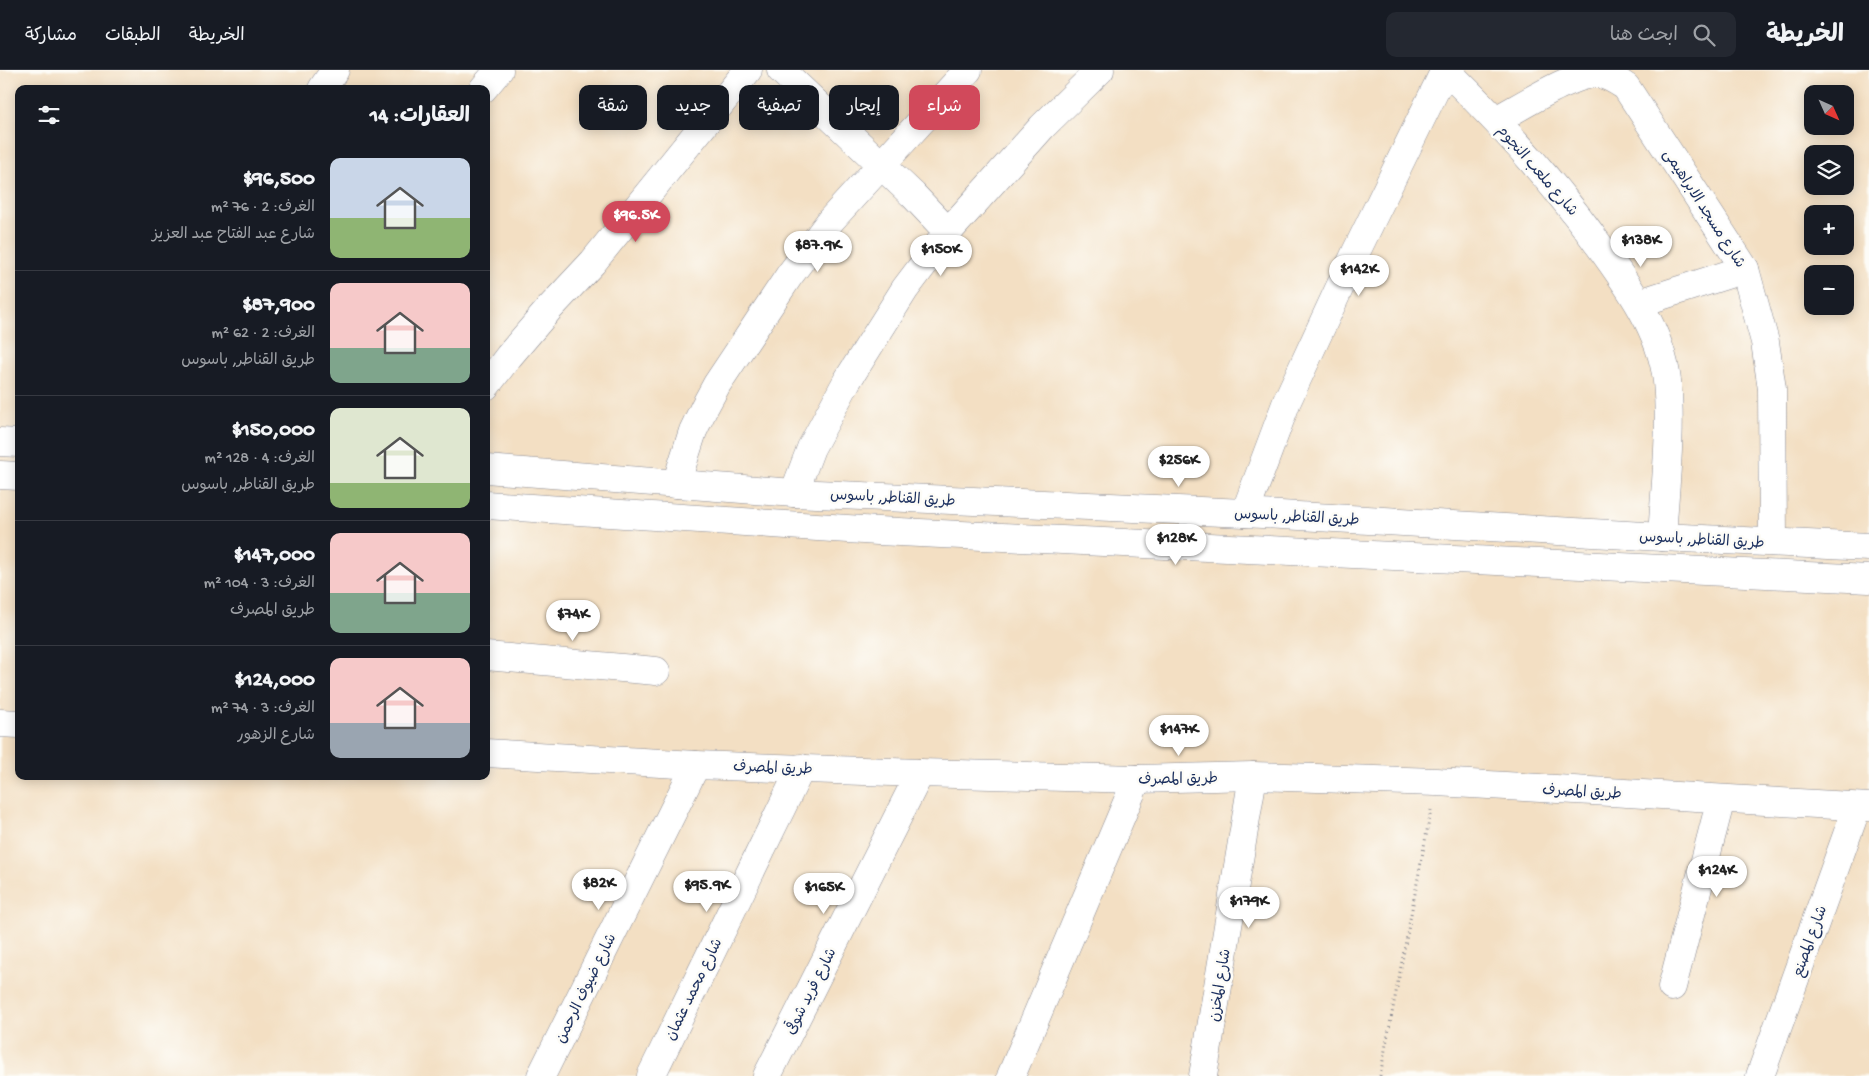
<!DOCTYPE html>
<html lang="ar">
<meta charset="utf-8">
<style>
body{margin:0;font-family:"Gochi Hand","Playpen Sans Arabic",sans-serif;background:#242831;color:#f1f3f6;direction:rtl;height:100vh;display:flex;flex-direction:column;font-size:19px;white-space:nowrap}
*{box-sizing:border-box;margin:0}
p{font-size:16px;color:#9ea1a6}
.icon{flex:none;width:28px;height:28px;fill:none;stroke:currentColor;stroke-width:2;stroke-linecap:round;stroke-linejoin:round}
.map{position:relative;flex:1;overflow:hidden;direction:ltr}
.side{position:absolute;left:15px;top:15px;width:475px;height:695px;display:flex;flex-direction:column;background:#171b24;border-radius:10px;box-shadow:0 2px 12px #0003;direction:rtl}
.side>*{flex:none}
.hud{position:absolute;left:505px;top:15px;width:475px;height:45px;direction:rtl;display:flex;gap:10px}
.needle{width:32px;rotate:135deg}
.fabs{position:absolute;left:1804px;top:15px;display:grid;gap:10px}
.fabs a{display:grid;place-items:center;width:50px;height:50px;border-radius:10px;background:#171b24;box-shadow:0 2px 12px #0003;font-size:25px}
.price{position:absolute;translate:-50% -42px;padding:0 11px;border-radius:18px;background:#fff;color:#222;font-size:16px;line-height:32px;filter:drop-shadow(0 1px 2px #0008)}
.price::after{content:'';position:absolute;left:50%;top:30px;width:15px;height:11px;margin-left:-8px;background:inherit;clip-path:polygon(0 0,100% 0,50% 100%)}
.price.on{background:#d1495b;color:#fff}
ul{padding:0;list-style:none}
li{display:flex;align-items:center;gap:15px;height:125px;padding:0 20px}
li+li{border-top:1px solid #363941}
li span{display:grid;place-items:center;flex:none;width:140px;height:100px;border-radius:10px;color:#555}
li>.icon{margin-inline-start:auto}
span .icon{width:60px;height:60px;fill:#fffc;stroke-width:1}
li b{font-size:21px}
h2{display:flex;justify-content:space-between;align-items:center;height:60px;padding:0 20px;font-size:21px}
.pill{padding:0 18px;border-radius:10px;background:#171b24;box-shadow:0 2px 12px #0003;font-size:18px;line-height:45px}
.pill.on{background:#d1495b;color:#fff}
header{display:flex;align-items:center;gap:30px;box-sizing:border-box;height:70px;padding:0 25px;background:#171b24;border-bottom:1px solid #363941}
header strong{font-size:24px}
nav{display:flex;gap:28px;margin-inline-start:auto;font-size:18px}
.search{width:350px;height:45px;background:#242831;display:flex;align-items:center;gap:12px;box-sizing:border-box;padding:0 18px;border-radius:10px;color:#9ea1a6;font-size:19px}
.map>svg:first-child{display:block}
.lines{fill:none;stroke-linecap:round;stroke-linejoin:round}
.minor-casing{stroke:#878790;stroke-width:29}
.major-casing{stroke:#878790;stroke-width:29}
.path{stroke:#878790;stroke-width:3;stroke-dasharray:1 4;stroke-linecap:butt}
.minor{stroke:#fff;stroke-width:28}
.major{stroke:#fff;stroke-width:28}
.labels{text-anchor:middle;stroke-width:5;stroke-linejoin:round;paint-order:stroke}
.street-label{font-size:15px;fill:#1b2f5e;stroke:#fdfcf7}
</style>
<header>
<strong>الخريطة</strong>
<div class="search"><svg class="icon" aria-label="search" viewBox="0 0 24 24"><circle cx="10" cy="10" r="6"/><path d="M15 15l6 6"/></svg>ابحث هنا</div>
<nav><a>الخريطة</a><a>الطبقات</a><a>مشاركة</a></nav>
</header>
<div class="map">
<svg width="1869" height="1006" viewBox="0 0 1869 1006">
<rect width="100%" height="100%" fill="#fdfcf7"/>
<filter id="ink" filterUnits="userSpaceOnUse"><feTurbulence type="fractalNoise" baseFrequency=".02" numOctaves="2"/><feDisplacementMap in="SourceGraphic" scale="10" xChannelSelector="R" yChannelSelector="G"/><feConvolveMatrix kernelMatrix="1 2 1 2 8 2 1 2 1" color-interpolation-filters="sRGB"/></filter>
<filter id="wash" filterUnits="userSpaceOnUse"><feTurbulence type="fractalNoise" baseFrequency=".0096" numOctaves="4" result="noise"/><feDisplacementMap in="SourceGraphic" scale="20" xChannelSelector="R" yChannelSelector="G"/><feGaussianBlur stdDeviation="1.12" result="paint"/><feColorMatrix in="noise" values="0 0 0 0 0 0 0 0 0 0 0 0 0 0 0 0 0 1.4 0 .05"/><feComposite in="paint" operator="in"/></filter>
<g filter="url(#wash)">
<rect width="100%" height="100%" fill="#f3dfc3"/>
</g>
<g filter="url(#ink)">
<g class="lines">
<g class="minor-casing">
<g id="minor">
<polyline points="781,0 913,125 948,162"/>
<path d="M 1446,0 C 1501,54 1553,111 1598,174 C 1628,215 1661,260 1667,311 C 1672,363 1665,416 1662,467"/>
<polyline points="322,19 335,0"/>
<polyline points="483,19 499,0"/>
<path d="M 1496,50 C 1519,38 1574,2 1598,4 C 1609,5 1617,11 1626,17 L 1745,199 L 1765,272 L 1772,319 L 1773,472"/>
<polyline points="1639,233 1745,199"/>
<polyline points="486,316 509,286 549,239 593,192 748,0"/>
<polyline points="676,414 693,361 704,338 717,314 789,206 831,150 968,0"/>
<polyline points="794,423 811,378 847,311 905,219 948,162 1042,57 1100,0"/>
<polyline points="1245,443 1287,331 1356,182 1445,0"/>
<polyline points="486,586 656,601"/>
<polyline points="0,653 19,654"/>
<polyline points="486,683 696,695 920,703 1137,709 1253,706 1436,712 1869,737"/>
<polyline points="1672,917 1721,729"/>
<polyline points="541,1006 696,695"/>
<polyline points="651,1006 801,698"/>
<polyline points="767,1006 920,703"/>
<polyline points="1011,1006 1137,709"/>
<polyline points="1203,1006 1253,706"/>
<polyline points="1760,1006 1857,737"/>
</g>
</g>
<g class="major-casing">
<g id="major">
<polyline points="0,372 19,373"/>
<polyline points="486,399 794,423 1245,443 1662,467 1869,477"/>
<polyline points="0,405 19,406"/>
<polyline points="486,435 878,461 1869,509"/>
</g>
</g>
<polyline class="path" points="1380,1006 1431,740"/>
<use href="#minor" class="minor"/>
<use href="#major" class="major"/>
</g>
</g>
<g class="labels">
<g class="street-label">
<text transform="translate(1538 100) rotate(49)" y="5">شارع ملعب النجوم</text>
<text transform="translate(1705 138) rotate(57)" y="5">شارع مسجد الابراهيمى</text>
<text transform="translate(893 427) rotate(3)" y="5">طريق القناطر, باسوس</text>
<text transform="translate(1297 446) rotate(3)" y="5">طريق القناطر, باسوس</text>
<text transform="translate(1702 469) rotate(3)" y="5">طريق القناطر, باسوس</text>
<text transform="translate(773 697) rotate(2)" y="5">طريق المصرف</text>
<text transform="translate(1178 708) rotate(-1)" y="5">طريق المصرف</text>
<text transform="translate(1582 721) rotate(3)" y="5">طريق المصرف</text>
<text transform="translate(1809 871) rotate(-70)" y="5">شارع المصنع</text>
<text transform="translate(1219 915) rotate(-81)" y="5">شارع المخزن</text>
<text transform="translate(585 918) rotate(-64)" y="5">شارع ضيوف الرحمن</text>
<text transform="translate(693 919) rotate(-64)" y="5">شارع محمد عثمان</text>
<text transform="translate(810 921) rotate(-63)" y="5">شارع فريد شوقى</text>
</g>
</g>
</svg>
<div class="fabs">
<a><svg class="needle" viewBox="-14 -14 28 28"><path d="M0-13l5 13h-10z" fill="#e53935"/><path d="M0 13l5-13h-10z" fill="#9ea1a6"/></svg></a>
<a><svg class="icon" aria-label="layers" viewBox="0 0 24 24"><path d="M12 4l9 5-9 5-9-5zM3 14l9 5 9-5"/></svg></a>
<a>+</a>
<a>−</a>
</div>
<b class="price on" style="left:636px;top:173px">$96.5K</b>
<b class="price" style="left:1641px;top:198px">$138K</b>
<b class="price" style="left:818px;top:203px">$87.9K</b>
<b class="price" style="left:941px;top:207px">$150K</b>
<b class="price" style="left:1359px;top:227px">$142K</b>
<b class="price" style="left:1179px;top:418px">$256K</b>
<b class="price" style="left:1176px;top:496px">$128K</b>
<b class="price" style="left:573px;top:572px">$74K</b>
<b class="price" style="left:1179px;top:687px">$147K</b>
<b class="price" style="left:1717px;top:828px">$124K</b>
<b class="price" style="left:599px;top:841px">$82K</b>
<b class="price" style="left:707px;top:843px">$95.9K</b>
<b class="price" style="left:824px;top:845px">$165K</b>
<b class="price" style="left:1249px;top:859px">$179K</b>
<div class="hud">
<a class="pill on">شراء</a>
<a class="pill">إيجار</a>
<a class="pill">تصفية</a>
<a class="pill">جديد</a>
<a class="pill">شقة</a>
</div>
<section class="side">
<h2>العقارات: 14<svg class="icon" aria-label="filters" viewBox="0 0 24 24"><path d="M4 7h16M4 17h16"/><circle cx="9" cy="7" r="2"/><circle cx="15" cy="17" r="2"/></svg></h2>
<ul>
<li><span style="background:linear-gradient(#c9d6e8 60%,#8fb573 0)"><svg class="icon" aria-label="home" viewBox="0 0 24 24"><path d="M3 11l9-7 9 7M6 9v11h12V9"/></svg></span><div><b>$96,500</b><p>الغرف: 2 · 76 m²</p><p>شارع عبد الفتاح عبد العزيز</p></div></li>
<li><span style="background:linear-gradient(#f6c9c9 65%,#7fa58c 0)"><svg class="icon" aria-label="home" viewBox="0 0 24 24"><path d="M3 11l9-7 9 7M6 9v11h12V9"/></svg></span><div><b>$87,900</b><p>الغرف: 2 · 62 m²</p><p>طريق القناطر, باسوس</p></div></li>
<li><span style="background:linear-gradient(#dfe7d0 75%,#8fb573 0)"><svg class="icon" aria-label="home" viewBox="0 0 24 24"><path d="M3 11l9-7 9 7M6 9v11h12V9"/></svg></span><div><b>$150,000</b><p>الغرف: 4 · 128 m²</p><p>طريق القناطر, باسوس</p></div></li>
<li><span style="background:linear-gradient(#f6c9c9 60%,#7fa58c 0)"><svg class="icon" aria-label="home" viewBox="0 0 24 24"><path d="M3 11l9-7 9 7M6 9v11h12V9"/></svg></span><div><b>$147,000</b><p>الغرف: 3 · 104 m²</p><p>طريق المصرف</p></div></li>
<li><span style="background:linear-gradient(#f6c9c9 65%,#9aa5b1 0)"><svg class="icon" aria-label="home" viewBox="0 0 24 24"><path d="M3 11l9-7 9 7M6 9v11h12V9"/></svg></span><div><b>$124,000</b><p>الغرف: 3 · 74 m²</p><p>شارع الزهور</p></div></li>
</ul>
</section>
</div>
